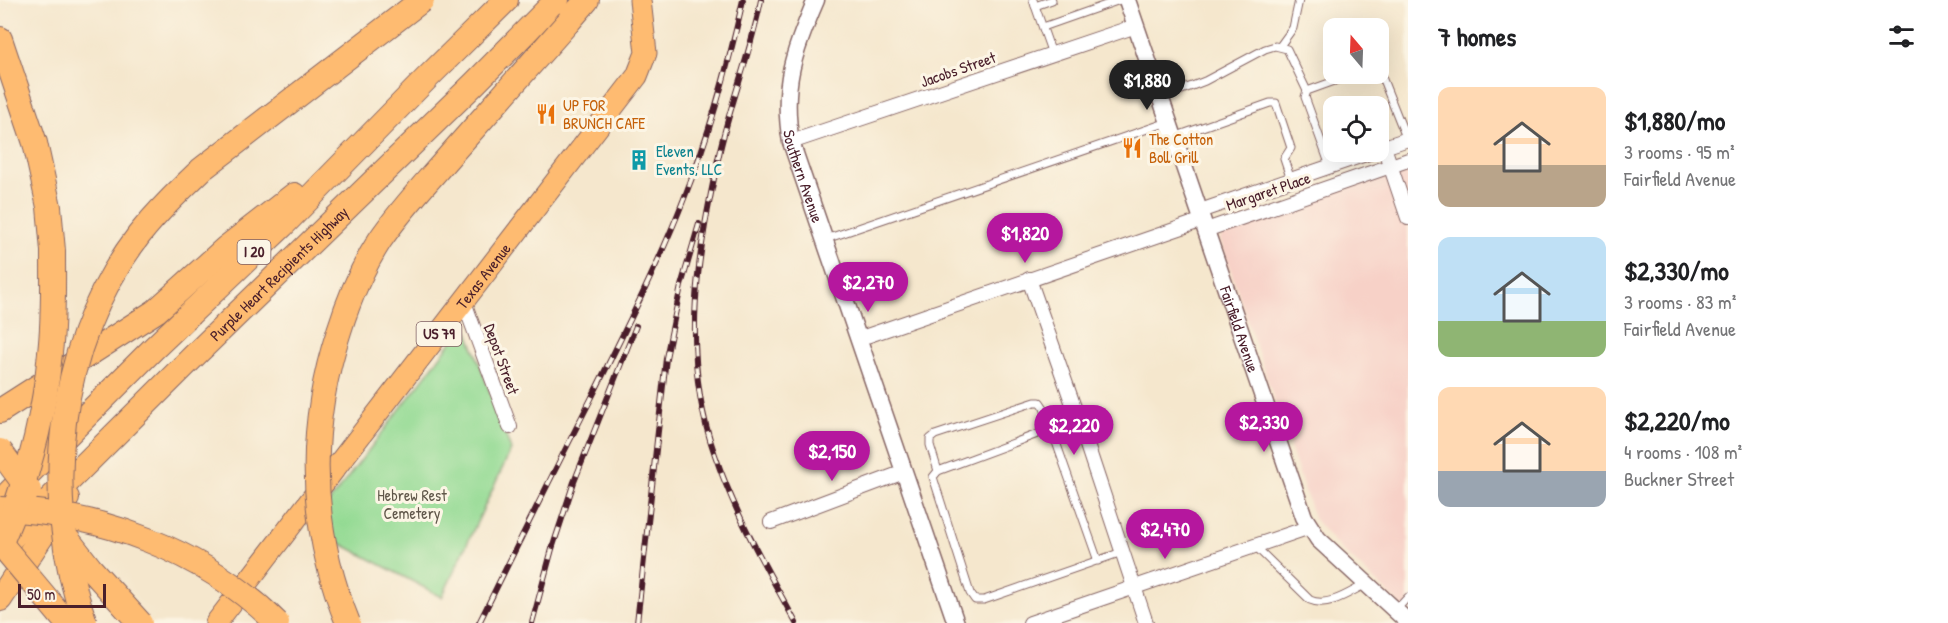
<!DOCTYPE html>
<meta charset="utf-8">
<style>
body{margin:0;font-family:"Patrick Hand",sans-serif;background:#f2f2f2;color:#202124;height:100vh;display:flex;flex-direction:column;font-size:22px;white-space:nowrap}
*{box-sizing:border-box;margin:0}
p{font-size:20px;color:#757577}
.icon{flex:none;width:33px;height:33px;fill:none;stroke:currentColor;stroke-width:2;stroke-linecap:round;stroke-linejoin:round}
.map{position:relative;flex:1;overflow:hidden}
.sheet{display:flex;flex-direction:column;background:#fff;width:540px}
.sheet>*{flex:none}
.needle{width:39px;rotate:341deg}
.tools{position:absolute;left:1323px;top:18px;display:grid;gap:12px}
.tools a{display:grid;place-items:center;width:66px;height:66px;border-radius:12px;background:#fff;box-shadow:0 6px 24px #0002;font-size:30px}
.scale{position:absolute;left:18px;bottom:15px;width:88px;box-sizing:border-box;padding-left:6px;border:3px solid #4a1f2b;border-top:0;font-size:16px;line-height:21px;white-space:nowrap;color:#4a1f2b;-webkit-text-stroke:4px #fcf5e5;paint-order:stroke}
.price{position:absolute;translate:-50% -51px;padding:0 14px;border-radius:21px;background:#b5179e;color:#fff;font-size:20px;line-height:39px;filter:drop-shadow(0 2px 3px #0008)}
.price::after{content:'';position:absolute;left:50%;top:36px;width:18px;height:14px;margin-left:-9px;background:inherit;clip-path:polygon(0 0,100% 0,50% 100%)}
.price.on{background:#222;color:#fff}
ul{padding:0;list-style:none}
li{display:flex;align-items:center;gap:18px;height:150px;padding:0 30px}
li span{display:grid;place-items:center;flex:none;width:168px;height:120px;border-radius:12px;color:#555}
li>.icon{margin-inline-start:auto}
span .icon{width:72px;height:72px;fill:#fffc;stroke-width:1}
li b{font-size:26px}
h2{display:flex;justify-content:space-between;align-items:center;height:72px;padding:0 30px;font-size:26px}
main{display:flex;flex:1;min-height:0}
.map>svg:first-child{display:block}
.built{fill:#f7d1c7}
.green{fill:#93da93;stroke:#6e7c5f;stroke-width:1.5}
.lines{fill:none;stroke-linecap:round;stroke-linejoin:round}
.service-casing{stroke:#866564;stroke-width:9}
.minor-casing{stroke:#866564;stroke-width:16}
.tertiary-casing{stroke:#866564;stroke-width:19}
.primary-casing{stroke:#866564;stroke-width:23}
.motorway-casing{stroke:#866564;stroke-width:26}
.service{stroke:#fff;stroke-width:7}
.minor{stroke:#fff;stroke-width:14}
.tertiary{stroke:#fff;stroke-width:16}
.primary{stroke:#febb71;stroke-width:21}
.motorway{stroke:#febb71;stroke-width:24}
.rail-casing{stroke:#4a1f2b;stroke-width:6}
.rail{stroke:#fcf5e5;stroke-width:4;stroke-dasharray:11;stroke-linecap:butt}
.motorway-bridge-casing{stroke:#866564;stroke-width:26;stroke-linecap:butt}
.motorway-bridge{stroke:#febb71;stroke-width:24}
.labels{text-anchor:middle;stroke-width:6;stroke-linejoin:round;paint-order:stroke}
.shield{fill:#fcf5e5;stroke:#7f5f63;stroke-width:1.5}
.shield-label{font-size:15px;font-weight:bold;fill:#4a1f2b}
.street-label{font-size:16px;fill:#4a1f2b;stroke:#fcf5e5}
.food-label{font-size:16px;fill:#c56008;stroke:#fcf5e5;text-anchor:start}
.culture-label{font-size:16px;fill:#0d838f;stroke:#fcf5e5;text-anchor:start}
.park-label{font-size:16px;fill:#60574a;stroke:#fcf5e5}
</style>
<main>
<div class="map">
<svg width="1408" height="623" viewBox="0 0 1408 623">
<rect width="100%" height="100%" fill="#fcf5e5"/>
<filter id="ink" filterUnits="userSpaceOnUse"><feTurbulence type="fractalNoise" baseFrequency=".0167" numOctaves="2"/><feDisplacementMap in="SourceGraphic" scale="12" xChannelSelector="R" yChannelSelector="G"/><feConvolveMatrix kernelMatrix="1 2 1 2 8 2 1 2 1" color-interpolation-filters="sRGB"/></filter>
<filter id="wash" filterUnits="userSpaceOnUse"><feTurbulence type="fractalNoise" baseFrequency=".008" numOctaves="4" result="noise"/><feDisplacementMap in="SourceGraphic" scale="24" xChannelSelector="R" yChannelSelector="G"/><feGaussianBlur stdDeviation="1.35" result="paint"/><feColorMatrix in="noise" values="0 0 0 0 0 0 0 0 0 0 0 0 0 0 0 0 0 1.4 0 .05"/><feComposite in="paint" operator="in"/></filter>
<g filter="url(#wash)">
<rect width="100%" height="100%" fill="#f5e7cd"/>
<polygon class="built" points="1408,166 1408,612 1334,542 1314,518 1220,239 1225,229"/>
<polygon class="green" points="465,324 511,450 442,597 330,538 326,506"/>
</g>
<g filter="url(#ink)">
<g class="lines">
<g class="service-casing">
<g id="service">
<polyline points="1033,0 1052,54"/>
<polyline points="1035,6 1052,0"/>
<polyline points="1043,27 1120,0"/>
<polyline points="1280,46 1293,28 1299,0"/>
<polyline points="1378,67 1407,140"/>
<polyline points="1161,98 1205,81 1265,49 1275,46 1287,49 1307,91"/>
<polyline points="1174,137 1270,103 1276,103 1291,148 1284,159 1291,180"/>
<polyline points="1330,166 1305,97 1307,91 1354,74"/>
<polyline points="826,239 1168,122"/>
<polyline points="1078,419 938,471 933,477 970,593 975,600 984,600 1122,552"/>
<polyline points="938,471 930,445 930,439 935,435 1035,402 1040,402 1044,408 1098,561"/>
<path d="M 1255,546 L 1310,600 C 1328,608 1350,592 1366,584"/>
<polyline points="1396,610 1408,597"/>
</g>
</g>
<g class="minor-casing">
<g id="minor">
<polyline points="791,142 1136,26"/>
<polyline points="1384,147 1408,218"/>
<polyline points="1378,149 1408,139"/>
<polyline points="1200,211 1372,152"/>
<polyline points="1206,230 1408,160"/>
<polyline points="1029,279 1082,430 1146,623"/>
<polyline points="464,302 510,427"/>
<polyline points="858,339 1203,220"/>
<polyline points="771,522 904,472"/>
<polyline points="1030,623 1310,527"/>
</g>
</g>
<g class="tertiary-casing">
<g id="tertiary">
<path id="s1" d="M 816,0 C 794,51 781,85 791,142 L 956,623"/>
<path id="s2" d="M 1127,0 L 1304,517 L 1318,539 L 1408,622"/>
</g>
</g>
<g class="primary-casing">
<g id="primary">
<path id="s3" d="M 216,623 L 637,76 L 646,53 L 640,0"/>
</g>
</g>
<g class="motorway-casing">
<g id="motorway">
<polyline points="569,21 587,0"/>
<polyline points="0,39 35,143 49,207 53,251"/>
<polyline points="0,411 156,311 226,248 294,195"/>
<polyline points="0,502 154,348 283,225 426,79 506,0"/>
<path id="s4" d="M 0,549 L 199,351 L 475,83 L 557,0"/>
<polyline points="0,599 67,498"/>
</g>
</g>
<use href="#service" class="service"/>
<use href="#minor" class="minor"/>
<use href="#tertiary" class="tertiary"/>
<use href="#primary" class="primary"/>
<use href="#motorway" class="motorway"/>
<g class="rail-casing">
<g id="rail">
<path d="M 761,0 C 751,51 732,99 720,150 C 698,252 679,352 715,455 C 735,514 766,568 796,623"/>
<path d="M 479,623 C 516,548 553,473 591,399 C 624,332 658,266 685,196 C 710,133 728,67 743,0"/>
<polyline points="532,623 552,549 574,482 636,326"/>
<polyline points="637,623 666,358 681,286 699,224"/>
</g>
</g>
<use href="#rail" class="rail"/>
<g class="motorway-bridge-casing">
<g id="motorway-bridge">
<polyline points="0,451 29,490"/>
<path d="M 0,509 C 102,513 204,551 277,623"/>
<polyline points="65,536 90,568 140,623"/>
<polyline points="0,543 67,623"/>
<path d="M 0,545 C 26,485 44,418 50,353 C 54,319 53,285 53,251"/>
<path d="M 85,623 C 40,496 56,344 139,235 C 158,211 180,190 202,169 L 422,0"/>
<path d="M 348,623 C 309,527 307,429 339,331 C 349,299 362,268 380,240 C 401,209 427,182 452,153 C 491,109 530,65 569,21"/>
</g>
</g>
<use href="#motorway-bridge" class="motorway-bridge"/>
</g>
</g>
<defs>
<g id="restaurant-bare" transform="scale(1.62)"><path d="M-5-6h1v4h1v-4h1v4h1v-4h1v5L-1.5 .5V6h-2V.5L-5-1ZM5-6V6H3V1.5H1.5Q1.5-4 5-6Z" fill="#e8710a" stroke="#fcf5e5" stroke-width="2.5" paint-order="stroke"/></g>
<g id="building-bare" transform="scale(1.62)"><path d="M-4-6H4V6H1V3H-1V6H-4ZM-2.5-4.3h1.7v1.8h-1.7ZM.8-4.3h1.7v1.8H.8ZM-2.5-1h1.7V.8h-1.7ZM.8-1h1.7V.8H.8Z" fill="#0f9aa8" stroke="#fcf5e5" stroke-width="2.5" paint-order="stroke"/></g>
</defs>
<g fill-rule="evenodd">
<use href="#restaurant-bare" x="546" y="114"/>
<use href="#restaurant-bare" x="1132" y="148"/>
<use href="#building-bare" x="639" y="160"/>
</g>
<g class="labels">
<g class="shield">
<rect x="237.5" y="240" width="33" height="24" rx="4.5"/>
<rect x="416.5" y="322" width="45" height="24" rx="4.5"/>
</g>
<g class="shield-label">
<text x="254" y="257">I 20</text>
<text x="439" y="339">US 79</text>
</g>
<g class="street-label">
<text transform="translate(958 69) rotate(-19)" y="6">Jacobs Street</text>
<text dy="6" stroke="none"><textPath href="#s1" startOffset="183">Southern Avenue</textPath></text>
<text transform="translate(1268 191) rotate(-19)" y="6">Margaret Place</text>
<text dy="6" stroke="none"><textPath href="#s4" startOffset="392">Purple Heart Recipients Highway</textPath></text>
<text dy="6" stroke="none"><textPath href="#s3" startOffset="438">Texas Avenue</textPath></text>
<text dy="6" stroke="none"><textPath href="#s2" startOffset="348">Fairfield Avenue</textPath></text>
<text transform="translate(502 359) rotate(70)" y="6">Depot Street</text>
</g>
<g class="food-label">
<text x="563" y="111">UP FOR<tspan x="563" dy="18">BRUNCH CAFE</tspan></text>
<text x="1149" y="145">The Cotton<tspan x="1149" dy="18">Boll Grill</tspan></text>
</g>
<g class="culture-label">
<text x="656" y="157">Eleven<tspan x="656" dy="18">Events, LLC</tspan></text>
</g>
<g class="park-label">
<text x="412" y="501">Hebrew Rest<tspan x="412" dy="18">Cemetery</tspan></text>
</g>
</g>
</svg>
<div class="tools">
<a><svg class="needle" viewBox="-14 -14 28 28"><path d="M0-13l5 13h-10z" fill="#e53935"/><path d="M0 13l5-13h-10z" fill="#757577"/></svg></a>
<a><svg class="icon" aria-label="locate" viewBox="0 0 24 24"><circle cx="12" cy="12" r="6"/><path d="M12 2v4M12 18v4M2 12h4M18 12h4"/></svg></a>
</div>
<div class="scale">50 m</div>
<b class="price on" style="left:1147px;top:111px">$1,880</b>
<b class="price" style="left:1025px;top:264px">$1,820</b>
<b class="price" style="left:868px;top:313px">$2,270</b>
<b class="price" style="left:1264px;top:453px">$2,330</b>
<b class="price" style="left:1074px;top:456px">$2,220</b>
<b class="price" style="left:832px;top:482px">$2,150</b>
<b class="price" style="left:1165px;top:560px">$2,470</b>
</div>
<section class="sheet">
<h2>7 homes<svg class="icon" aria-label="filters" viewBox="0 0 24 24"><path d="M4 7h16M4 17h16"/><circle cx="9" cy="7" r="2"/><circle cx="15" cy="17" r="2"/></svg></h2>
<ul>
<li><span style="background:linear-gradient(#ffd9b3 65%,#b9a48a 0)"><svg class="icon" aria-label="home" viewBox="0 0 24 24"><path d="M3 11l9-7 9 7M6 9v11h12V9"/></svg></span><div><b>$1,880/mo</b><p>3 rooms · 95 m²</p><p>Fairfield Avenue</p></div></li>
<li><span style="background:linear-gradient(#bfe0f5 70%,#8fb573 0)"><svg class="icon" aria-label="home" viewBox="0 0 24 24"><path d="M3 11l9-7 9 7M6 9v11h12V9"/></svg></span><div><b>$2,330/mo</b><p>3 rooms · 83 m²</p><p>Fairfield Avenue</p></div></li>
<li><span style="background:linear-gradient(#ffd9b3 70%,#9aa5b1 0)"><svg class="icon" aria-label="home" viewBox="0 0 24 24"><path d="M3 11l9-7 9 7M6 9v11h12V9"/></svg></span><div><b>$2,220/mo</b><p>4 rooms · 108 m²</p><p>Buckner Street</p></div></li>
</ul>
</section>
</main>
